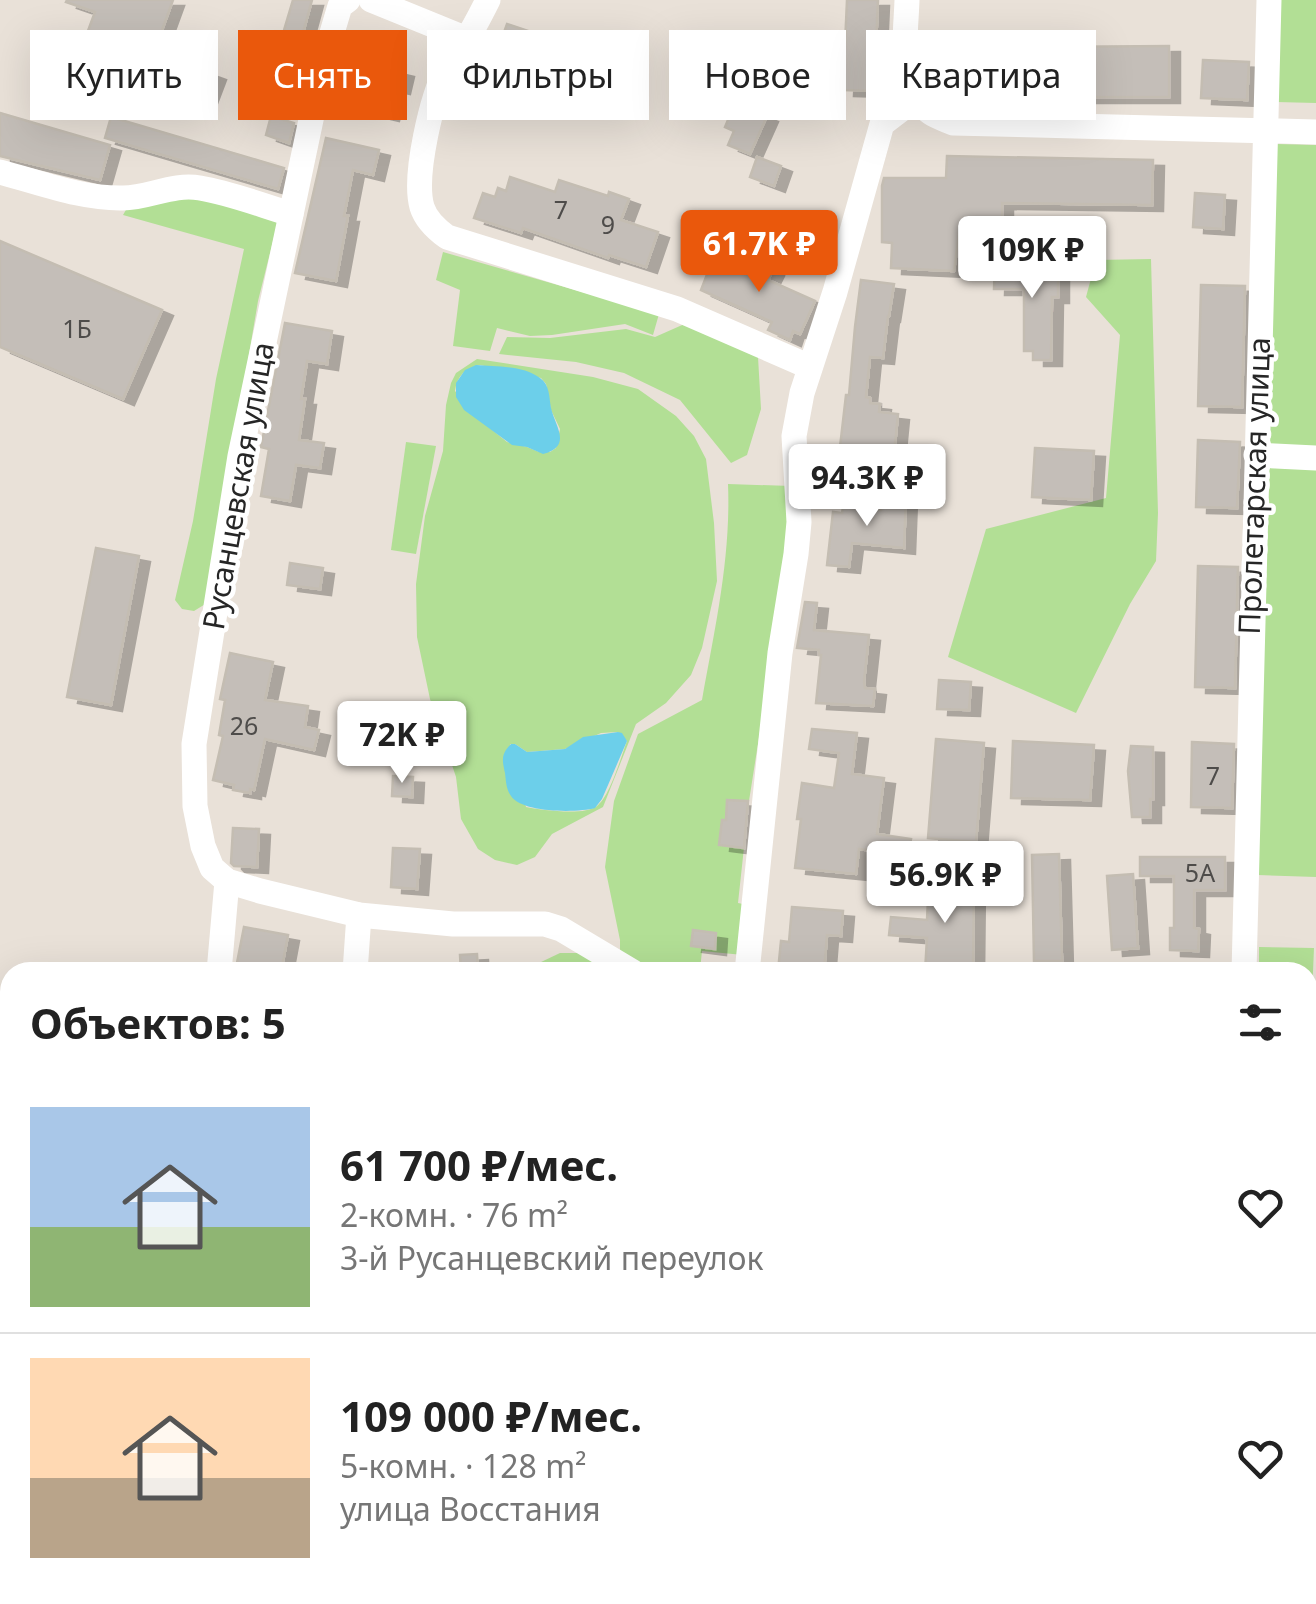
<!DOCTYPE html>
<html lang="ru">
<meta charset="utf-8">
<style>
body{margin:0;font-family:"Noto Sans",sans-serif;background:#f6f6f6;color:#222;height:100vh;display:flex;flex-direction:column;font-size:38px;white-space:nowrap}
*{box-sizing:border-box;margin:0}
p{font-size:32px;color:#767676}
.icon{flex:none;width:55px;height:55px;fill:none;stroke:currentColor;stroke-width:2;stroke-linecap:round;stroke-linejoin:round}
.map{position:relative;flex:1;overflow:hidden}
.side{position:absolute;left:0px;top:962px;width:1318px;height:642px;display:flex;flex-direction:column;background:#fff;border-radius:30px 30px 0 0;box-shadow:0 10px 40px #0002}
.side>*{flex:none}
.banner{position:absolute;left:30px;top:30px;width:1258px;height:90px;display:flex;gap:20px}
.price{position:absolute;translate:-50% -85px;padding:0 22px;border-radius:10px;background:#fff;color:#222;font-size:32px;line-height:65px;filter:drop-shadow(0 2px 5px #0008)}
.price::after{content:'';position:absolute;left:50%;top:60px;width:30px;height:22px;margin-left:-15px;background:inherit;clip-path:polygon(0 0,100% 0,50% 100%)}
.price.selected{background:#ea580c;color:#fff}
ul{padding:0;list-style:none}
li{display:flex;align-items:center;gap:30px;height:250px;padding:0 30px}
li+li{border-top:2px solid #e0e0e0}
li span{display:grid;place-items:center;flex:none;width:280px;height:200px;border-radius:0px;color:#555}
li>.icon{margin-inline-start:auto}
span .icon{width:120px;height:120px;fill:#fffc;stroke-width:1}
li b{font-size:42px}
h2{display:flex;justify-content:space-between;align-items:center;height:120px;padding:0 30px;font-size:42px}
.pill{padding:0 35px;border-radius:0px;background:#fff;box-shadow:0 10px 40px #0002;font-size:35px;line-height:90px}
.pill.selected{background:#ea580c;color:#fff}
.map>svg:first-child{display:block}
.green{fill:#b2df95;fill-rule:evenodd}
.water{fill:#6ccfea}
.building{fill:#c4beb8;stroke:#c4bdb2;stroke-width:2.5;filter:url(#shadow)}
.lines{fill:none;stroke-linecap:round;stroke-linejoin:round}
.minor{stroke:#fff;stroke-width:25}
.labels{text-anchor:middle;stroke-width:9;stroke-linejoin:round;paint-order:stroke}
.number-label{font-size:25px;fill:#4e4c4a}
.street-label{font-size:30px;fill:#262626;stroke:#fff}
</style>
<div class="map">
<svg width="1316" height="1604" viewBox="0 0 1316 1604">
<defs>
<filter id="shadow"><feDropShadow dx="11" dy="6" stdDeviation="0" flood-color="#0004"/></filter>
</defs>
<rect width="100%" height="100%" fill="#e9e1d8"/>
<g class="green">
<polygon points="1280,0 1316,0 1316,103 1276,102"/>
<polygon points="1276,144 1316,145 1316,877 1258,875"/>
<polygon points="182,192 279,217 258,301 207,603 194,611 182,609 175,600 193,521 216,379 244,249 123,215 131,201"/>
<polygon points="443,252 659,314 653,335 625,324 552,335 530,336 497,328 490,351 453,346 460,290 436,280"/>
<polygon points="1151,259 1158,513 1156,561 1130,604 1076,713 948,657 986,529 1106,498 1120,335 1086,297 1096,260"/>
<polygon points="689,322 758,357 761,409 747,455 731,463 680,400 624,373 576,362 499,354 507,337 550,338 626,329 655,337"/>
<path d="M 477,359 L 593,377 L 638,389 L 676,416 L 694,436 L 706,459 L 714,523 L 717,581 L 702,648 L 691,675 L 666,703 L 636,724 L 603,807 L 552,834 L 535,857 L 517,865 L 495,860 L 478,849 L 461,819 L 456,777 L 430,699 L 417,637 L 416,584 L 425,516 L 443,451 L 446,405 L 451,383 L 456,373 ZM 480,365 L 541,378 L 546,384 L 551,410 L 560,429 L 556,448 L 550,452 L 539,452 L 527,447 L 507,442 L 485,424 L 455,391 C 457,376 465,368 480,365 ZM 618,732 L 627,741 C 621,757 610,796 597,806 C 585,816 541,810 526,807 L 510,744 L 515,744 L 527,752 L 565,749 L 601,733 Z"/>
<polygon points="406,442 436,446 416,554 391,550"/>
<path d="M 728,484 L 791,486 L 781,597 L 749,801 L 738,903 L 748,905 L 743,955 L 702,951 L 700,970 L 705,972 L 649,972 L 620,956 L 620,940 L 605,867 L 614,801 L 638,734 L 702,700 C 715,628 731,557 728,484 Z"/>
<polygon points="1259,947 1314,948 1308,1090 1308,972 1259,972"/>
<polygon points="560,953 579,953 615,972 520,972"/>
<polygon points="759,1595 921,1595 924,1604 761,1604"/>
<polygon points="1042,1595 1093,1595 1095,1600 1094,1604 1061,1604"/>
</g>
<g class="water">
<path d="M 476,365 C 496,367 523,365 540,378 C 550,385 549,397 551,408 C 555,426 573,446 543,454 L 527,447 L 512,445 L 464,410 L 456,397 L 456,383 L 465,370 Z"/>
<path d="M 618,732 L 622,733 L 627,741 L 602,799 L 595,808 C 577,813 522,813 511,796 C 506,789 506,781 505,773 C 502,760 501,754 511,744 L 515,744 L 527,752 L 565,749 L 583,737 Z"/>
<polygon points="933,1595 1017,1595 1037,1604 933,1604"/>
</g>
<g class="building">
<polygon points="67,0 173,0 154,52 215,74 201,111 75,66 95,12 66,2"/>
<polygon points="293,0 312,0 295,62 276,57"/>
<polygon points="847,0 878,0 874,91 843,90"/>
<polygon points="507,24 630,65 620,94 497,52"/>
<polygon points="1008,41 1010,94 950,95 949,42"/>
<polygon points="1169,46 1169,97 1042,97 1042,47"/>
<polygon points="344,57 403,71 399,88 395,87 388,115 367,110 368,105 334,98"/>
<polygon points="1203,60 1249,62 1247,100 1201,98"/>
<polygon points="735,103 767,116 750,154 728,145 734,131 725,127"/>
<polygon points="0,113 110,145 100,180 0,156"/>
<polygon points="271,116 294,123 289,143 266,135"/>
<polygon points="111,117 284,168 278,189 105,138"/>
<polygon points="326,138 379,150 373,175 353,170 344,216 348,216 336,281 295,273"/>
<polygon points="947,156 1153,160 1152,205 1002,203 1002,234 959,234 954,271 891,268 892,243 882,242 882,186 884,178 946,178"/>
<polygon points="757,157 781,166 774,186 750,177"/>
<polygon points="510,177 555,192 559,180 608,196 609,192 629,199 621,220 658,232 646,267 609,255 608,258 523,228 521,233 474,218 483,193 495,197 498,188 506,191"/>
<polygon points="1195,193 1225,195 1223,229 1193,227"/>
<polygon points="0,241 162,310 123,399 0,347"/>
<polygon points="723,253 749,265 751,260 773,270 768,280 815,301 800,334 793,331 790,340 768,330 772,322 701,290 708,272 714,273"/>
<polygon points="995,259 1011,259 1011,263 1051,264 1051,275 1058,275 1058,297 1052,297 1051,360 1033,360 1033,351 1024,351 1024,289 994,289"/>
<polygon points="861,280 894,284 889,316 888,316 883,358 870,357 866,397 870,398 870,403 880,404 879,412 898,414 894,455 897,455 895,477 837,473 846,395 849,395 855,327"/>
<polygon points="1201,285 1245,286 1242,407 1198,406"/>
<polygon points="285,323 332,331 327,364 307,361 301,399 305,399 299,440 324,443 320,468 296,465 290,501 261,496 269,449 261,447"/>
<polygon points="1198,440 1240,442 1237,508 1196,507"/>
<polygon points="1035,448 1094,451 1091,500 1032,497"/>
<polygon points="882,495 906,496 904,548 852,543 849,567 827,565 833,512 842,513 843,507 881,510"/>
<polygon points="96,548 139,556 111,705 67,697"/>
<polygon points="290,563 323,568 320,589 287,585"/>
<polygon points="1198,566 1238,567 1235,688 1195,687"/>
<polygon points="805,602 817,603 814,630 869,635 864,681 865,688 875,689 873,706 816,703 821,655 819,655 819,650 797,648"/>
<polygon points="230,653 273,662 265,700 308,706 305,727 319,730 314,750 265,739 254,790 250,789 250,793 233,790 234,785 213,780 223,736 219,735 225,700 220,699"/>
<polygon points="939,680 971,682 969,710 937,709"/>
<polygon points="812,729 857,733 852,774 884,778 877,834 911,839 908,856 859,849 856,874 795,868 801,819 797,819 802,783 834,788 839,753 809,749"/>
<polygon points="936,739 984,743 976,842 928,838"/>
<polygon points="1013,741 1094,745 1090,800 1011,798"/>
<polygon points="1192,742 1234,744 1232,808 1191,807"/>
<polygon points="1131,746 1153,747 1153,799 1150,799 1150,817 1132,817 1128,771"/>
<polygon points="393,776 413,777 412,797 392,796"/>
<polygon points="727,800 748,801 744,848 719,845 722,820 726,820"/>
<polygon points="233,828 259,829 257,867 234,866 231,863"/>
<polygon points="393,848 420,849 417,889 391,887"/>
<polygon points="1059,854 1062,961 1034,961 1032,855"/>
<polygon points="1140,857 1225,857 1225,890 1194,890 1194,928 1199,929 1198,951 1170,950 1170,928 1174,928 1174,876 1140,876"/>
<polygon points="1133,874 1138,948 1112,950 1107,876"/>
<polygon points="929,878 974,879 973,972 925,972 927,938 889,935 891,917 927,920"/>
<polygon points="792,907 843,911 841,936 827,935 824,972 778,971 781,941 789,942"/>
<polygon points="244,927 288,935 281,972 258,972 236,968"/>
<polygon points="693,930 716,933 715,949 691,946"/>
<polygon points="477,954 478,972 461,972 460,955"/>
</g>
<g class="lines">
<g class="minor">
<polyline points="348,0 340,6 323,63 240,456 194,744 195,806 203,846 212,868 227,881 260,891 359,915 453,924 545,924 561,929 633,972"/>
<polyline points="371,0 467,39"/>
<path d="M 488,0 C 481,14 474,28 465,42 C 459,50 452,59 447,68 C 432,96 413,176 422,207 C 426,220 436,229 447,237 L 677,309 L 810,367"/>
<path d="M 907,0 C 906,36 896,89 931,113 C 937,117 946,120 953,123 L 1316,132"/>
<path d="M 0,172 C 39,182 82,199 123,198 C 149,198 173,183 200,188 C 230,193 261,205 291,214"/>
<polyline points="1256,455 1316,458"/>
<polyline points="219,972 227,881"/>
<polyline points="355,972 359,915"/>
<polyline points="747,972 780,653 796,554 799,522 794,436 802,393 835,292 882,124 916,98"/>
<polyline points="1244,972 1269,0"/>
<polyline points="1308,1102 1316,1102"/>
<polyline points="348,1595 350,1604"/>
<polyline points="1266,1595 1267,1604"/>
</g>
</g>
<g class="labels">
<g class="number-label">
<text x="561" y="219">7</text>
<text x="608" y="234">9</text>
<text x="77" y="338">1Б</text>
<text x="244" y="735">26</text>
<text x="1213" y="785">7</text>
<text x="1200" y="882">5А</text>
</g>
<g class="street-label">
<text transform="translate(239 486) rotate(-80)" y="10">Русанцевская улица</text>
<text transform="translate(1255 486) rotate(-88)" y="10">Пролетарская улица</text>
</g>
</g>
</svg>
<b class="price selected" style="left:759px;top:295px">61.7K ₽</b>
<b class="price" style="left:1032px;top:301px">109K ₽</b>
<b class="price" style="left:867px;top:529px">94.3K ₽</b>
<b class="price" style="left:402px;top:786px">72K ₽</b>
<b class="price" style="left:945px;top:926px">56.9K ₽</b>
<div class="banner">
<a class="pill">Купить</a>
<a class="pill selected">Снять</a>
<a class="pill">Фильтры</a>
<a class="pill">Новое</a>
<a class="pill">Квартира</a>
</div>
<section class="side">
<h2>Объектов: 5<svg class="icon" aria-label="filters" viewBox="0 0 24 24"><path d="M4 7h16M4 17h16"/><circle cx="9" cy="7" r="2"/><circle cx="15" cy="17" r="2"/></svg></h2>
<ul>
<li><span style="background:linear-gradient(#a9c7e8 60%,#8fb573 0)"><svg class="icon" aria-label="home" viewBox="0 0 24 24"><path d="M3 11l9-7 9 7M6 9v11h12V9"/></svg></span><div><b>61 700 ₽/мес.</b><p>2-комн. · 76 m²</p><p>3-й Русанцевский переулок</p></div><svg class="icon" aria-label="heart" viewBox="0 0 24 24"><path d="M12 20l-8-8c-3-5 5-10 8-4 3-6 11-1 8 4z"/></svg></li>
<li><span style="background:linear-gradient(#ffd9b3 60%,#b9a48a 0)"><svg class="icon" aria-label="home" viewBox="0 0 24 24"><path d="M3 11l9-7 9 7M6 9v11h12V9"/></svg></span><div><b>109 000 ₽/мес.</b><p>5-комн. · 128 m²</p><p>улица Восстания</p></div><svg class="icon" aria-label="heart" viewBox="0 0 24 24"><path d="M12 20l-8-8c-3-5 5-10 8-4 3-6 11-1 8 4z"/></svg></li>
</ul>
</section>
</div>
